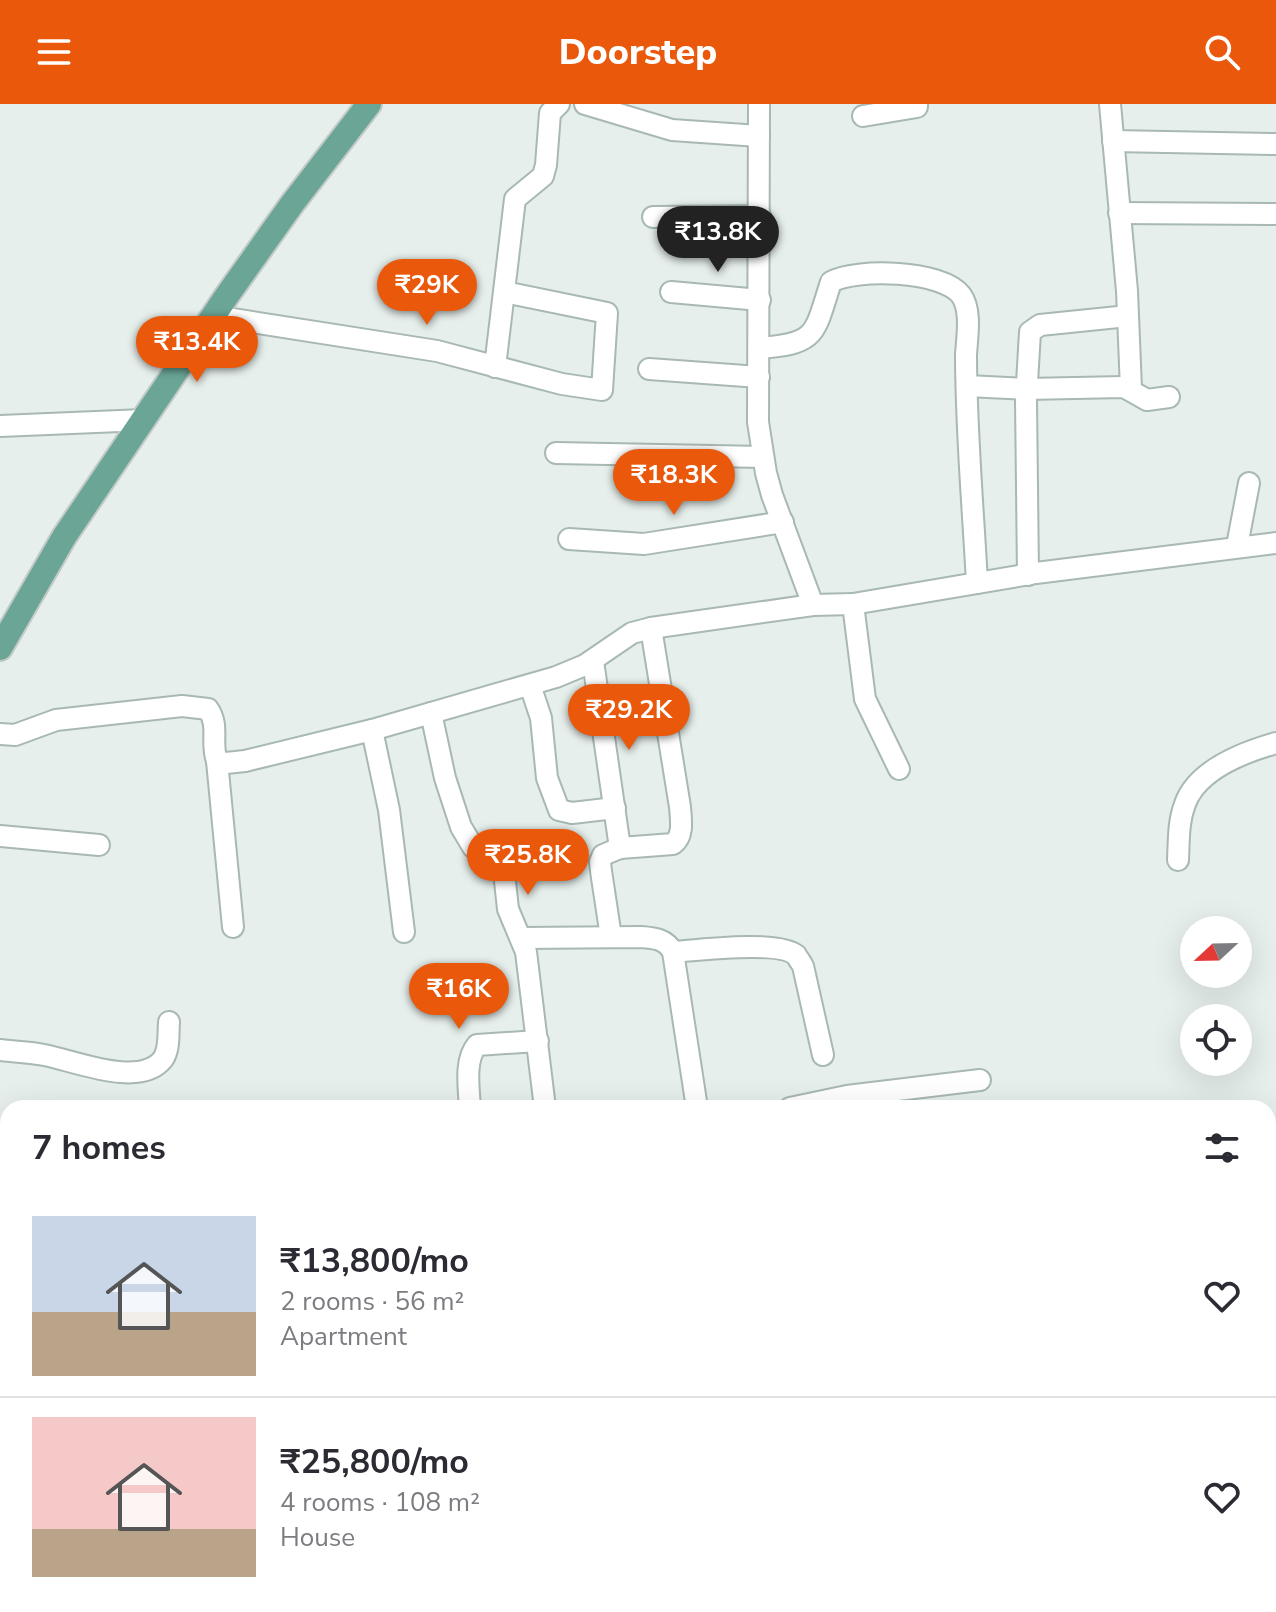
<!DOCTYPE html>
<meta charset="utf-8">
<style>
body{margin:0;font-family:"Nunito Sans",sans-serif;background:#f7f7f7;color:#2b2b33;height:100vh;display:flex;flex-direction:column;font-size:30px;white-space:nowrap}
*{box-sizing:border-box;margin:0}
p{font-size:26px;color:#7c7c81}
.icon{flex:none;width:44px;height:44px;fill:none;stroke:currentColor;stroke-width:2;stroke-linecap:round;stroke-linejoin:round}
.map{position:relative;flex:1;overflow:hidden}
.panel{position:absolute;left:0px;top:996px;width:1276px;height:512px;display:flex;flex-direction:column;background:#fff;border-radius:24px 24px 0 0;box-shadow:0 8px 32px #0002}
.panel>*{flex:none}
.needle{width:52px;rotate:248deg}
.buttons{position:absolute;left:1180px;top:812px;display:grid;gap:16px}
.buttons a{display:grid;place-items:center;width:72px;height:72px;border-radius:50%;background:#fff;box-shadow:0 8px 32px #0002;font-size:40px}
.price{position:absolute;translate:-50% -68px;padding:0 18px;border-radius:28px;background:#ea580c;color:#fff;font-size:26px;line-height:52px;filter:drop-shadow(0 2px 4px #0008)}
.price::after{content:'';position:absolute;left:50%;top:48px;width:24px;height:18px;margin-left:-12px;background:inherit;clip-path:polygon(0 0,100% 0,50% 100%)}
.price.selected{background:#222;color:#fff}
ul{padding:0;list-style:none}
li{display:flex;align-items:center;gap:24px;height:200px;padding:0 32px}
li+li{border-top:2px solid #e1e1e2}
li span{display:grid;place-items:center;flex:none;width:224px;height:160px;border-radius:0px;color:#555}
li>.icon{margin-inline-start:auto}
span .icon{width:96px;height:96px;fill:#fffc;stroke-width:1}
li b{font-size:34px}
h2{display:flex;justify-content:space-between;align-items:center;height:96px;padding:0 32px;font-size:34px}
header{display:flex;justify-content:space-between;align-items:center;height:104px;padding:0 32px;background:#ea580c;color:#fff;font-size:36px;font-weight:800}
.map>svg:first-child{display:block}
.lines{fill:none;stroke-linecap:round;stroke-linejoin:round}
.minor-casing{stroke:#a8b8b2;stroke-width:24}
.major-casing{stroke:#c2cac8;stroke-width:28}
.path{stroke:#86b3a5;stroke-width:2;stroke-dasharray:4 6;stroke-linecap:butt}
.minor{stroke:#fff;stroke-width:20}
.major{stroke:#6aa596;stroke-width:24}
</style>
<header><svg class="icon" aria-label="menu" viewBox="0 0 24 24"><path d="M4 6h16M4 12h16M4 18h16"/></svg>Doorstep<svg class="icon" aria-label="search" viewBox="0 0 24 24"><circle cx="10" cy="10" r="6"/><path d="M15 15l6 6"/></svg></header>
<div class="map">
<svg width="1276" height="1508" viewBox="0 0 1276 1508">
<rect width="100%" height="100%" fill="#e6efeb"/>
<g class="lines">
<g class="minor-casing">
<g id="minor">
<polyline points="585,0 672,26 759,32"/>
<polyline points="759,0 758,318 766,369 772,391 813,501"/>
<polyline points="1110,0 1127,187 1131,285"/>
<polyline points="863,12 917,3 917,0"/>
<polyline points="1113,37 1276,40"/>
<polyline points="1119,109 1276,110"/>
<polyline points="653,113 760,112"/>
<polyline points="671,188 760,196"/>
<polyline points="214,212 437,247 562,280 602,286 607,209 504,188"/>
<path d="M 759,244 C 818,240 814,230 831,178 C 856,164 942,166 961,191 C 972,206 967,233 966,251 C 966,327 973,403 977,479"/>
<polyline points="495,263 515,95 543,72 546,61 550,9 559,0"/>
<polyline points="649,265 759,273"/>
<polyline points="967,282 1026,285 1124,283 1147,296 1169,293"/>
<polyline points="0,322 144,316"/>
<polyline points="556,349 763,353"/>
<polyline points="569,435 644,440 783,418"/>
<polyline points="1237,442 1249,379"/>
<polyline points="1028,471 1026,296 1030,228 1040,221 1128,212"/>
<polyline points="853,500 865,595 899,665"/>
<polyline points="593,557 620,744"/>
<polyline points="530,581 541,614 547,674 559,706 572,709 615,704"/>
<polyline points="431,609 445,674 461,723 473,743 498,761 504,768 508,805 526,848 545,1004"/>
<polyline points="372,626 389,706 404,828"/>
<path d="M 0,630 L 15,631 L 56,616 L 182,602 L 208,605 C 220,622 210,639 217,657 L 226,659 L 245,657 L 372,626 L 556,573 L 585,561 L 632,529 L 651,524 L 813,501 L 853,500 L 1036,469 L 1276,439"/>
<polyline points="217,657 233,823"/>
<polyline points="0,732 99,741"/>
<path d="M 1178,756 C 1179,737 1178,718 1185,700 C 1197,666 1244,648 1276,639"/>
<path d="M 611,833 L 601,767 L 600,758 L 603,751 L 620,744 L 673,740 C 684,732 681,716 680,703 L 651,524"/>
<path d="M 522,834 L 641,833 C 655,834 666,835 673,848 L 697,1004"/>
<path d="M 673,848 C 698,846 778,836 796,851 C 796,852 803,861 803,862 L 823,951"/>
<path d="M 0,946 C 14,948 29,948 44,951 C 73,956 140,985 163,955 C 170,945 168,929 169,918"/>
<path d="M 470,1004 C 469,985 464,956 477,941 L 538,937"/>
<polyline points="790,1004 847,992 980,976"/>
<polyline points="1268,1042 1276,1036"/>
<polyline points="0,1391 8,1390"/>
<polyline points="1268,1492 1276,1491"/>
<polyline points="937,1500 940,1508"/>
</g>
</g>
<g class="major-casing">
<polyline id="major" points="0,544 64,433 226,193 292,100 369,0"/>
</g>
<polyline class="path" points="1224,1508 1224,1500"/>
<use href="#minor" class="minor"/>
<use href="#major" class="major"/>
</g>
</svg>
<div class="buttons">
<a><svg class="needle" viewBox="-14 -14 28 28"><path d="M0-13l5 13h-10z" fill="#e53935"/><path d="M0 13l5-13h-10z" fill="#7c7c81"/></svg></a>
<a><svg class="icon" aria-label="locate" viewBox="0 0 24 24"><circle cx="12" cy="12" r="6"/><path d="M12 2v4M12 18v4M2 12h4M18 12h4"/></svg></a>
</div>
<b class="price selected" style="left:718px;top:170px">₹13.8K</b>
<b class="price" style="left:427px;top:223px">₹29K</b>
<b class="price" style="left:197px;top:280px">₹13.4K</b>
<b class="price" style="left:674px;top:413px">₹18.3K</b>
<b class="price" style="left:629px;top:648px">₹29.2K</b>
<b class="price" style="left:528px;top:793px">₹25.8K</b>
<b class="price" style="left:459px;top:927px">₹16K</b>
<section class="panel">
<h2>7 homes<svg class="icon" aria-label="filters" viewBox="0 0 24 24"><path d="M4 7h16M4 17h16"/><circle cx="9" cy="7" r="2"/><circle cx="15" cy="17" r="2"/></svg></h2>
<ul>
<li><span style="background:linear-gradient(#c9d6e8 60%,#b9a48a 0)"><svg class="icon" aria-label="home" viewBox="0 0 24 24"><path d="M3 11l9-7 9 7M6 9v11h12V9"/></svg></span><div><b>₹13,800/mo</b><p>2 rooms · 56 m²</p><p>Apartment</p></div><svg class="icon" aria-label="heart" viewBox="0 0 24 24"><path d="M12 20l-8-8c-3-5 5-10 8-4 3-6 11-1 8 4z"/></svg></li>
<li><span style="background:linear-gradient(#f6c9c9 70%,#b9a48a 0)"><svg class="icon" aria-label="home" viewBox="0 0 24 24"><path d="M3 11l9-7 9 7M6 9v11h12V9"/></svg></span><div><b>₹25,800/mo</b><p>4 rooms · 108 m²</p><p>House</p></div><svg class="icon" aria-label="heart" viewBox="0 0 24 24"><path d="M12 20l-8-8c-3-5 5-10 8-4 3-6 11-1 8 4z"/></svg></li>
</ul>
</section>
</div>
